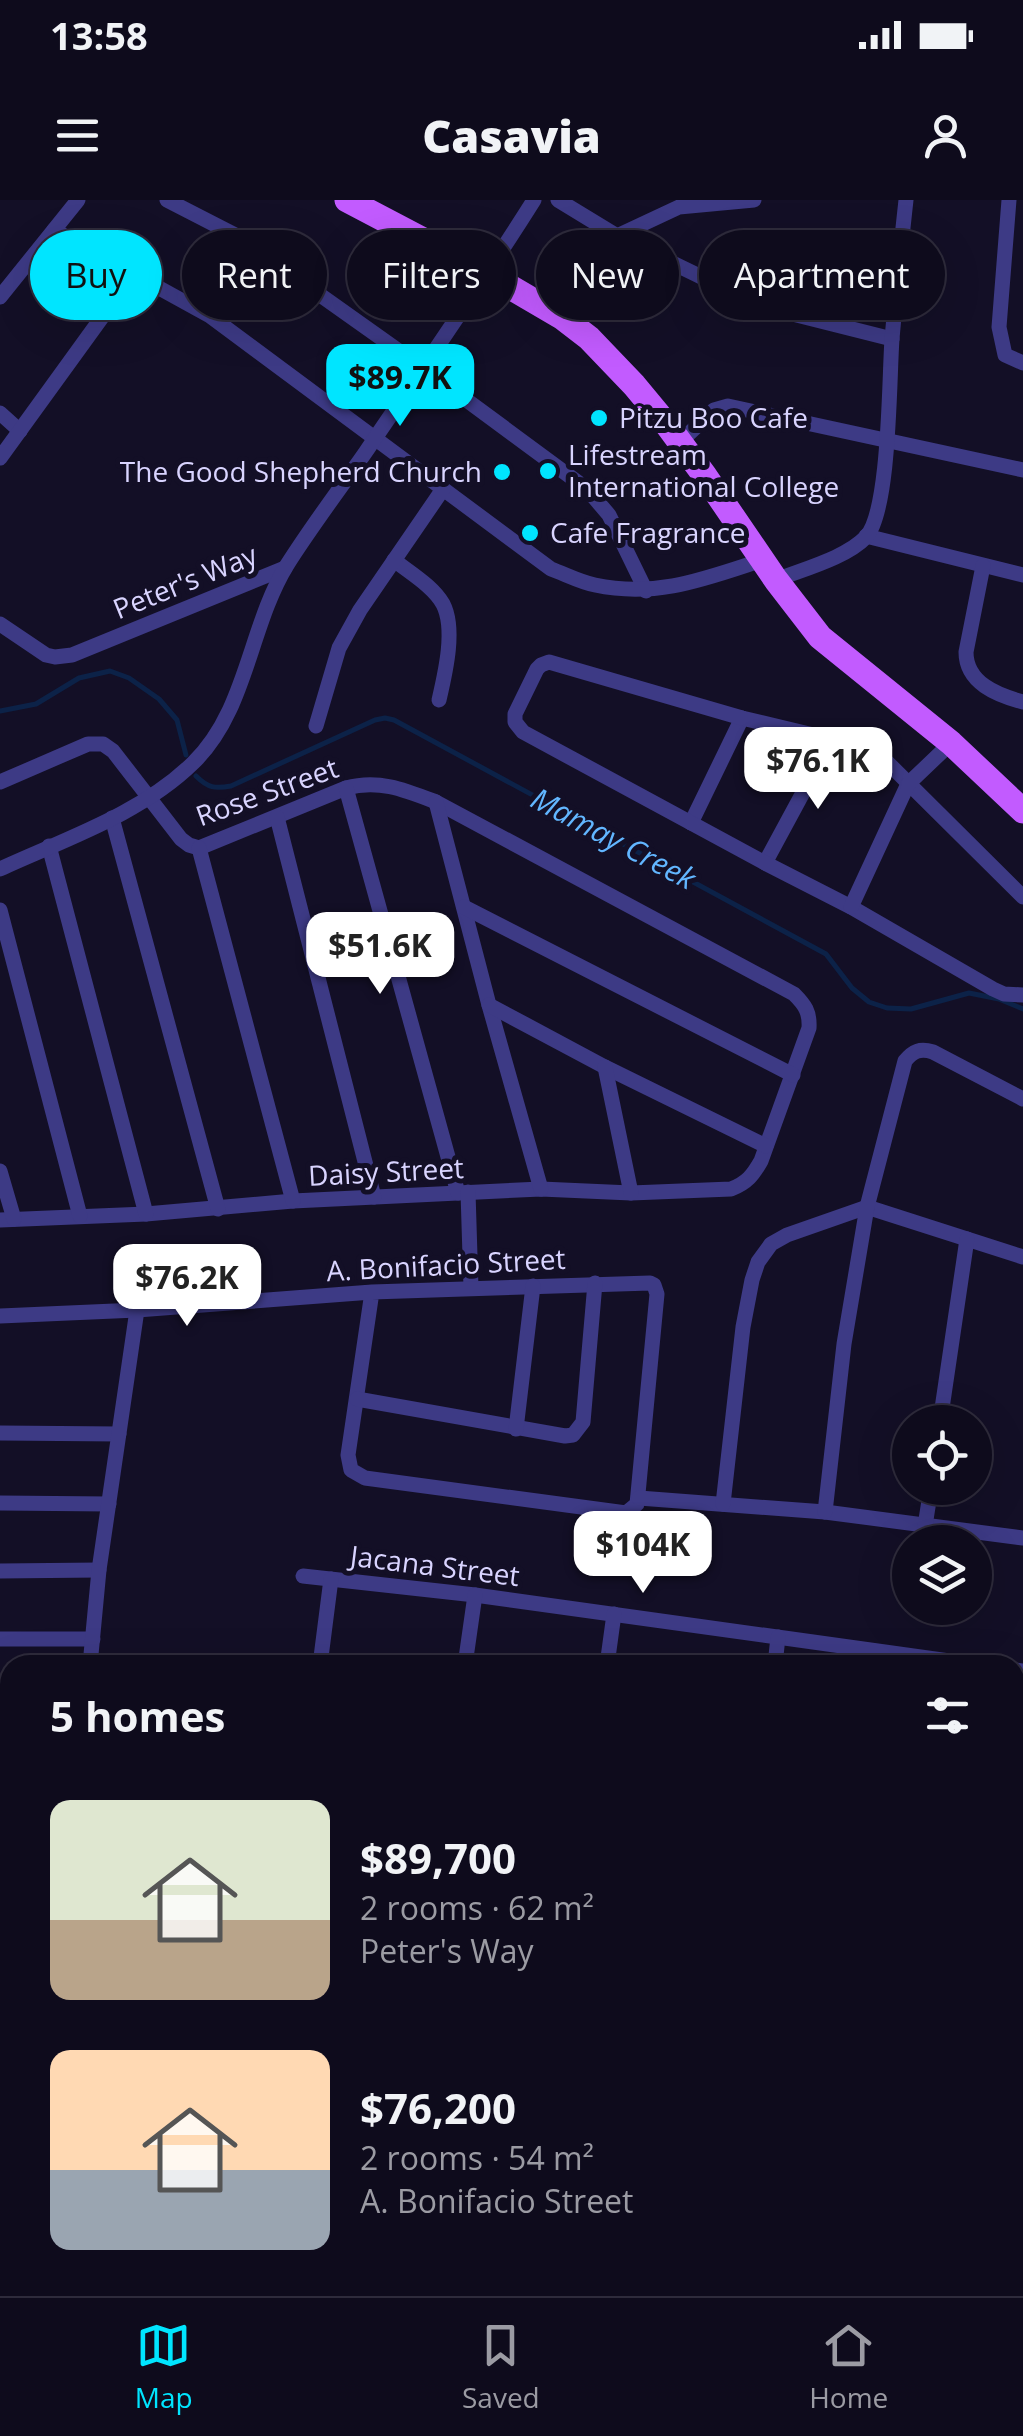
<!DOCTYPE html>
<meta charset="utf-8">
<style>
body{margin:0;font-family:"Open Sans",sans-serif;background:#171425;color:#f1f3f6;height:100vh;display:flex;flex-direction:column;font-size:38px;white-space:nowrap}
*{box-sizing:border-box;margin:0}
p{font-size:32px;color:#9b9ba3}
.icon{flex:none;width:55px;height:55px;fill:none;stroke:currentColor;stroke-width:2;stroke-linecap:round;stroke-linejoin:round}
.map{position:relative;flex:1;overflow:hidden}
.details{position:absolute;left:0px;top:1455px;width:1025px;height:642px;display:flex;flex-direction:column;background:#0e0b1c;border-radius:30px 30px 0 0;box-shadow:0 10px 40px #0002,0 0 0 2px #2e2b3b}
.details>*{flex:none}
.banner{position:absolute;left:30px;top:30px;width:965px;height:90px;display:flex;gap:20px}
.controls{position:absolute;left:892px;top:1205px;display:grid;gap:20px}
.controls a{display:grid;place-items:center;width:100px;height:100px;border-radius:50%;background:#0e0b1c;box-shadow:0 10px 40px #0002,0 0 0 2px #2e2b3b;font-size:50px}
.price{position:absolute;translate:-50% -85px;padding:0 22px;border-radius:20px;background:#fff;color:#222;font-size:32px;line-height:65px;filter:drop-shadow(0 2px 5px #0008)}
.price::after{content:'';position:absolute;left:50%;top:60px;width:30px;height:22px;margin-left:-15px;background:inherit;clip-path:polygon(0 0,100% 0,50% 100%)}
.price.selected{background:#00e5ff;color:#111}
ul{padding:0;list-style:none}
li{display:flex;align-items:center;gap:30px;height:250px;padding:0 50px}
li span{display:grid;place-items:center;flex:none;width:280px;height:200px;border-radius:20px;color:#555}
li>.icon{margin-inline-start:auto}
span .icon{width:120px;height:120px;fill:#fffc;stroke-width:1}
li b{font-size:42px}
h2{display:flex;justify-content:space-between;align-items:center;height:120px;padding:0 50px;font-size:42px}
.chip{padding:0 35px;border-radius:45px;background:#0e0b1c;box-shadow:0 10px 40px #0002,0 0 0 2px #2e2b3b;font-size:35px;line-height:90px}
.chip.selected{background:#00e5ff;color:#111}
.status{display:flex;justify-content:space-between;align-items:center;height:70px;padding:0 50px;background:#0e0b1c;direction:ltr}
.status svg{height:28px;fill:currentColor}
header{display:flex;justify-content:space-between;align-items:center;height:130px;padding:0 50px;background:#0e0b1c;font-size:45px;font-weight:800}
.tab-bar{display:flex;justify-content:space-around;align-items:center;height:140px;border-top:2px solid #2e2b3b;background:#0e0b1c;font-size:28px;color:#9b9ba3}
.tab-bar a{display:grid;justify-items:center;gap:5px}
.tab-bar .selected{color:#00e5ff}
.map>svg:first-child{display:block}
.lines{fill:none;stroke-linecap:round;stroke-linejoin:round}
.stream{stroke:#0c2248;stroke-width:5}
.street{stroke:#3d3a85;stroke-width:15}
.primary{stroke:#c25bff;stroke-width:25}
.poi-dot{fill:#00e5ff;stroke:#130f26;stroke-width:4}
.labels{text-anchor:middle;stroke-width:10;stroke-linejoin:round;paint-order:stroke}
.poi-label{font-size:28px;fill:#d9d4ff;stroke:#130f26;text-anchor:start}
.street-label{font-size:28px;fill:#d9d4ff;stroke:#130f26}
.water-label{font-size:30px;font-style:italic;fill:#62b6ff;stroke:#130f26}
</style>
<div class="status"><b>13:58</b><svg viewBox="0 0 49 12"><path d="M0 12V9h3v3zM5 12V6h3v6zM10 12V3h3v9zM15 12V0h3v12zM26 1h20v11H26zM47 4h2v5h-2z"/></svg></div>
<header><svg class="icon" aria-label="menu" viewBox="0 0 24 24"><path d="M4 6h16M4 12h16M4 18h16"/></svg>Casavia<svg class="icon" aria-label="person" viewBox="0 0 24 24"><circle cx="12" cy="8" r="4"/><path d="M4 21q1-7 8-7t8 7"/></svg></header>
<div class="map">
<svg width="1023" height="2096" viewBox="0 0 1023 2096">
<rect width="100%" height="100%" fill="#130f26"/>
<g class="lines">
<g class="stream">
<polyline points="0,511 36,504 79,478 110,471 129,478 159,499 177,520 186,555"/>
<path d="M 196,576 C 208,588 215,589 231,586 L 375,520 L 385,518 L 394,520 L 826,754 L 852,788 L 869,802 L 887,808 L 911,809 L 969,793 L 999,799 L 1023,809"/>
</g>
<g class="street">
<polyline points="167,0 237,36 423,168 587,289 609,315 646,391"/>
<polyline points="558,0 617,36 761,106 892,139"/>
<polyline points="1009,0 999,127 1005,155 1023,163"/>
<path d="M 54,30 L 210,116 L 551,369 C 565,374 580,382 595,385 C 656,398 704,379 762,360"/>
<polyline points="617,36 679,7 754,0"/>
<polyline points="0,97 78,0"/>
<polyline points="0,213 20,231"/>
<polyline points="680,242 714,210 728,206 1023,270"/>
<polyline points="0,258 134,73"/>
<polyline points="866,336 1023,375"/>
<path d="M 394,360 C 410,373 433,386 443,404 C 456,429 445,474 439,500"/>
<path d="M 983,366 L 966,452 C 966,483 997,495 1023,502"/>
<path d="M 776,380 C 803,369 846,358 866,337 C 890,311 889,179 892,139 C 896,93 901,46 906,0"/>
<polyline points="0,424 46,455 55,457 72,455 285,368"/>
<polyline points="316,526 339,448 360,410 443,289"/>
<path d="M 0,582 L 88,544 L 103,544 L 113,551 L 181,639 L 189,645 L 199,648 L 346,588 C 379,579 405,590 436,602 L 794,794 C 805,805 810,812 809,828 L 761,961 C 753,975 747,983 731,989 L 631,993 L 541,989 L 293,1001 L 146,1014 L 0,1020"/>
<polyline points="346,588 458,993"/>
<polyline points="436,602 489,805 541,989"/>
<polyline points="277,617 374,997"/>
<polyline points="112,618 218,1009"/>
<polyline points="691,623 742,518"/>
<polyline points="49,646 146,1014"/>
<polyline points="199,648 293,1001"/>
<polyline points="765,663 832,539"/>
<path d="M 0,669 C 65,639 141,614 193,563 C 247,511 249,427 287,365 C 311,327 339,290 365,253 C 422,169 480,86 534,0"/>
<polyline points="1023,697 881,556 855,545 742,518 549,462 541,465 537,469 515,514 515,522 523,532 765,663 851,707 993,789 1004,794 1023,795"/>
<polyline points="464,707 793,875"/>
<polyline points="851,707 908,584 951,543"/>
<polyline points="0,710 80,1016"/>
<polyline points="489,805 605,867 766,946"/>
<polyline points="605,867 631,993"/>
<polyline points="0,971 14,1019"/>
<polyline points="468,992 471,1088"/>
<polyline points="867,1007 1023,1057"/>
<polyline points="0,1116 137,1110 372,1092 650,1083 654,1085 657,1094 637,1304 626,1313 365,1278 351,1270 348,1255 372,1092"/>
<polyline points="357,1199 565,1236 573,1235 583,1222 595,1083"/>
<polyline points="940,1222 967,1039"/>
<polyline points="516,1229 533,1086"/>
<polyline points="0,1233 119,1234"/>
<polyline points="639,1298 825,1312 1023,1338"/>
<polyline points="0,1303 109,1304"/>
<polyline points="723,1304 743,1127 752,1080 758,1062 771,1044 787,1035 867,1007"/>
<path d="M 825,1312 L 844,1144 L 867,1007 L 905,861 C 913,851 920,848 933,852 L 1023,899"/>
<polyline points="925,1326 931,1288"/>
<polyline points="0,1371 99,1370"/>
<polyline points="303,1376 475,1395 978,1465"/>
<polyline points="0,1439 93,1439"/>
<polyline points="90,1465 99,1370 137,1110"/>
<polyline points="320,1465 331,1379"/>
<polyline points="465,1465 475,1395"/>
<polyline points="607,1465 614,1414"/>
<polyline points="775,1465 778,1437"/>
<polyline points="1015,1470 1023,1471"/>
<polyline points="0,1515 10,1515"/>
<polyline points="0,1585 10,1585"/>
<polyline points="0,1656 10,1656"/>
<polyline points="1015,2066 1023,2065"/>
<polyline points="0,2089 23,2096"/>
<polyline points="855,2096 857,2088"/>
</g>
<polyline class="primary" points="347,0 488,74 563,118 589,138 634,185 668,226 705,276 776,380 820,437 951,543 1023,611"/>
</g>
<g class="poi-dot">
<circle cx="599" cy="218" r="10"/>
<circle cx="548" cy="271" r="10"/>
<circle cx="502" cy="272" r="10"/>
<circle cx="530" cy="333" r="10"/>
</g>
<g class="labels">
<g class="poi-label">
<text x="619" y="228">Pitzu Boo Cafe</text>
<text x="568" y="265">Lifestream<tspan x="568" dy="32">International College</tspan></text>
<text x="482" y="282" text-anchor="end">The Good Shepherd Church</text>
<text x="550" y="343">Cafe Fragrance</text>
</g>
<g class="street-label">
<text transform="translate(185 382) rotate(-22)" y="10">Peter's Way</text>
<text transform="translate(267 592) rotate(-20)" y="10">Rose Street</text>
<text transform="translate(386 972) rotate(-3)" y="10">Daisy Street</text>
<text transform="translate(446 1065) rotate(-3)" y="10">A. Bonifacio Street</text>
<text transform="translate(435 1366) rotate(7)" y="10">Jacana Street</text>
</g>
<g class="water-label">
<text transform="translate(613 639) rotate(28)" y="10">Mamay Creek</text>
</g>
</g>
</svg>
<div class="controls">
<a><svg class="icon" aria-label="locate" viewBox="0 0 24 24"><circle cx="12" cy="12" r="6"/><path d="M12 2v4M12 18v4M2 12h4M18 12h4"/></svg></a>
<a><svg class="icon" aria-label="layers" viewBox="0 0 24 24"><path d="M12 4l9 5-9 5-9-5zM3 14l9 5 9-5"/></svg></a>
</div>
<b class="price selected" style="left:400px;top:229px">$89.7K</b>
<b class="price" style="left:818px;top:612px">$76.1K</b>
<b class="price" style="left:380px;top:797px">$51.6K</b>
<b class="price" style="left:187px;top:1129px">$76.2K</b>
<b class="price" style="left:643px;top:1396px">$104K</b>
<div class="banner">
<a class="chip selected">Buy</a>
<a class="chip">Rent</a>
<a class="chip">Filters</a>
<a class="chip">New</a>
<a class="chip">Apartment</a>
</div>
<section class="details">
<h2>5 homes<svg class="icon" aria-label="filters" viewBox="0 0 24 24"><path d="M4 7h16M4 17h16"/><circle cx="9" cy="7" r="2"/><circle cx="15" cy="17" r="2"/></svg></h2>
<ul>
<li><span style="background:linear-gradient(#dfe7d0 60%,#b9a48a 0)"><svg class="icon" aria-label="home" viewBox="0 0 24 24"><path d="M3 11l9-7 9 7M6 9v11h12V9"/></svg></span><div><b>$89,700</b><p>2 rooms · 62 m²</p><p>Peter's Way</p></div></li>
<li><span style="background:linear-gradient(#ffd9b3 60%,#9aa5b1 0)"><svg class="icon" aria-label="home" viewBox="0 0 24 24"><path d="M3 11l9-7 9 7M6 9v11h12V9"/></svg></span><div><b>$76,200</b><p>2 rooms · 54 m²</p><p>A. Bonifacio Street</p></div></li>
</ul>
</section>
</div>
<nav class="tab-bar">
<a class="selected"><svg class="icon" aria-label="map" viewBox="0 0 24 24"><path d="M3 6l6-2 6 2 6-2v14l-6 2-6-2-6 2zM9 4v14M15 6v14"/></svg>Map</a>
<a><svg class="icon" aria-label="saved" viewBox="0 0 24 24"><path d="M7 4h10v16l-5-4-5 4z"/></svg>Saved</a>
<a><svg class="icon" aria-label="home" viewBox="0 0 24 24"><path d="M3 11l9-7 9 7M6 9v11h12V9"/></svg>Home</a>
</nav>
